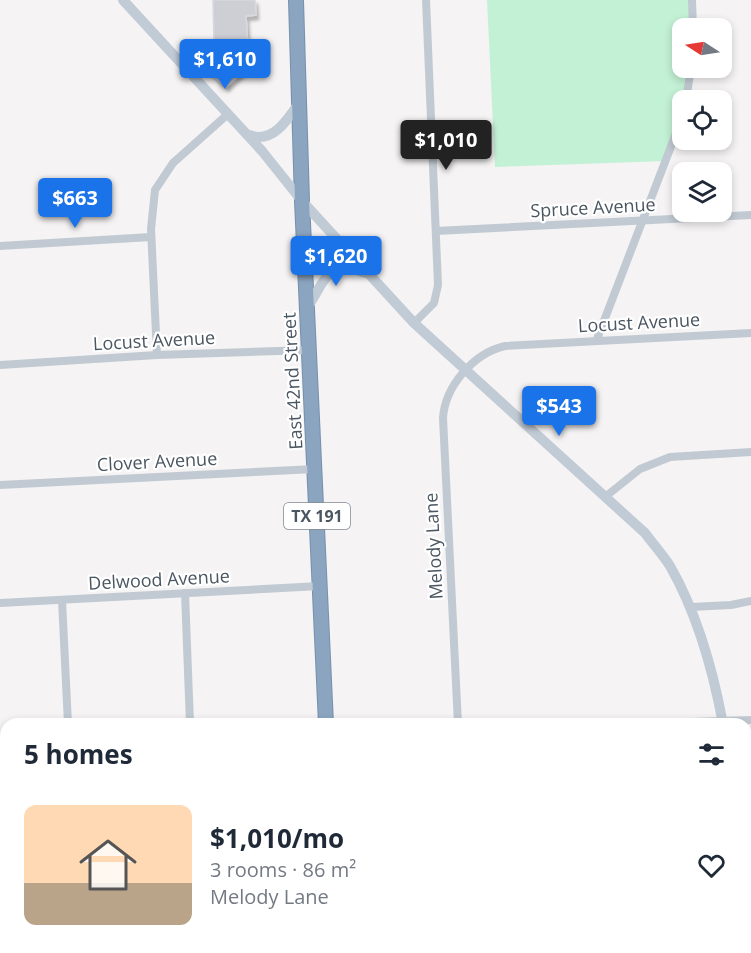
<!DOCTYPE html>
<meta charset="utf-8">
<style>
body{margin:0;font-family:"Open Sans",sans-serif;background:#f2f2f3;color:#1f2937;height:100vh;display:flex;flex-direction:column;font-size:22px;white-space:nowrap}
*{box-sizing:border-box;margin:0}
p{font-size:20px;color:#747a83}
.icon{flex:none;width:33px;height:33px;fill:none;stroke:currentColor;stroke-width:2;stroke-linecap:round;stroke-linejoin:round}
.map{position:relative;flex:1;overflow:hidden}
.side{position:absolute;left:0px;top:718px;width:752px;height:236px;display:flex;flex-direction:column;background:#fff;border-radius:18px 18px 0 0;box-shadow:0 3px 9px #0003}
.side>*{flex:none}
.needle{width:39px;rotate:282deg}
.tools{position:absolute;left:672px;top:18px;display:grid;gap:12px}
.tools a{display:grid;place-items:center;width:60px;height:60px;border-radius:12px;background:#fff;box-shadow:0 3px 9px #0003;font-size:30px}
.price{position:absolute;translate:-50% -51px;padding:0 14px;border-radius:6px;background:#1a73e8;color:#fff;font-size:20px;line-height:39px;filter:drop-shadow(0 2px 3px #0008)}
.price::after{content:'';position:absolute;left:50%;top:36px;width:18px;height:14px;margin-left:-9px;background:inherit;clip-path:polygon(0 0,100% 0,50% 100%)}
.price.on{background:#222;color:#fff}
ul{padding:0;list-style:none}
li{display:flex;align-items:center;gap:18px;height:150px;padding:0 24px}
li+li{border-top:2px solid #e0e1e3}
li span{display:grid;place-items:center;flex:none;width:168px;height:120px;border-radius:12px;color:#555}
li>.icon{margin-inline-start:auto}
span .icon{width:72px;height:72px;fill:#fffc;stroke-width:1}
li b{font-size:26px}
h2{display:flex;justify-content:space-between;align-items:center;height:72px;padding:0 24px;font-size:26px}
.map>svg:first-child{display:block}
.green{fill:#c3f1d5}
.building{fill:#cdcfd5;stroke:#d7d9de;stroke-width:1.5;filter:url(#shadow)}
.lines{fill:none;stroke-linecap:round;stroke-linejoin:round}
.highway-casing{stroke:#7690ad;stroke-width:16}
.street{stroke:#c1cad2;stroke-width:8}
.secondary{stroke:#c1cbd6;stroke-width:10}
.highway{stroke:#8ba5c1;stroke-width:14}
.labels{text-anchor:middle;stroke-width:4.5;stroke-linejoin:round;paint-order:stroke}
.shield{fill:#fff;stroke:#808990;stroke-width:1.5}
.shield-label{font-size:16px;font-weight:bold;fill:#4a5661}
.street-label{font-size:18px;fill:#4a5661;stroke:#fff}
</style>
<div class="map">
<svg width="751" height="953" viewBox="0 0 751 953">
<defs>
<filter id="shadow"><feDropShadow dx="2.5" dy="4.5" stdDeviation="1.5" flood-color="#0004"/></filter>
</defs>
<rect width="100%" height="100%" fill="#f5f3f3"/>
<polygon class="green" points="487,0 692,0 693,28 682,28 682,68 691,68 682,100 682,111 666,161 495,167"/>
<g class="building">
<polygon points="213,0 255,0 256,15 246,16 249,66 226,87 209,71 208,61 215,52 210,49 210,40 214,40"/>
<rect x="162" y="948" width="66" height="5"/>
</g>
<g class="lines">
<g class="highway-casing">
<g id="highway">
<polyline points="296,0 302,201 326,724"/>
<polyline points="336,948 336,953"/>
</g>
</g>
<g class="street">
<polyline points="692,0 693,28"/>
<polyline points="686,100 691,68"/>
<polyline points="436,231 751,215"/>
<polyline points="0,246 151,237"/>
<polyline points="414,323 434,303 438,285 426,0"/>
<polyline points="597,339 675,136 682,111"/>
<polyline points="157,355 151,229 155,190 173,163 228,114"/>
<polyline points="0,365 157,355 310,350"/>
<polyline points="0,485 315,469"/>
<polyline points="605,497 640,469 670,457 751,452"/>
<polyline points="185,593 190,724"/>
<polyline points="62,600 68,724"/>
<polyline points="0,603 320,586"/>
<polyline points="691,607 731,605 751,601"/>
<path d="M 458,724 L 443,418 C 445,386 474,353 505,346 L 751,333"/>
<polyline points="635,724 751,720"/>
<polyline points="0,794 6,794"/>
<polyline points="746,837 751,836"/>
<polyline points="93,948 94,953"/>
</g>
<g class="secondary">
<path d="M 123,0 L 262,151 L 302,201 L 414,323 L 645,533 C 653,544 663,555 670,566 C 698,615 713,670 723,724"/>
<path d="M 249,135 C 272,144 287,121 299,103"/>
<path d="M 308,306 C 319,292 327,263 348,267 C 355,268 361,272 367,273"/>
<polyline points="746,879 749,953"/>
</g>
<use href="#highway" class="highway"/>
</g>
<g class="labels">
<rect class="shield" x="284" y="503" width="66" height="26" rx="4.5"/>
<g class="shield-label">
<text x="317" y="522">TX 191</text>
</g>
<g class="street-label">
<text transform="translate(593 208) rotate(-3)" y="6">Spruce Avenue</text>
<text transform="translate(639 323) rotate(-3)" y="6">Locust Avenue</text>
<text transform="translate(154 341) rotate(-3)" y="6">Locust Avenue</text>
<text transform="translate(293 381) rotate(-93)" y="6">East 42nd Street</text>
<text transform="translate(157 462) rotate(-3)" y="6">Clover Avenue</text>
<text transform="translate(434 546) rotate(-93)" y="6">Melody Lane</text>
<text transform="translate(159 580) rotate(-3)" y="6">Delwood Avenue</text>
</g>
</g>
</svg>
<div class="tools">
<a><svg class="needle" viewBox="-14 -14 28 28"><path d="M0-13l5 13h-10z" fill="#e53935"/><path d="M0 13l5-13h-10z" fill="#747a83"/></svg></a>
<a><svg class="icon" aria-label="locate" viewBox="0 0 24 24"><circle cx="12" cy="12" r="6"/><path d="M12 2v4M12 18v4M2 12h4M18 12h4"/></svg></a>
<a><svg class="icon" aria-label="layers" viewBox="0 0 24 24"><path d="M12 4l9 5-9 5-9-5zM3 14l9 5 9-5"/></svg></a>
</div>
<b class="price" style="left:225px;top:90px">$1,610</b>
<b class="price on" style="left:446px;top:171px">$1,010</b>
<b class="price" style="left:75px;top:229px">$663</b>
<b class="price" style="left:336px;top:287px">$1,620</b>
<b class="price" style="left:559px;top:437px">$543</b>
<section class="side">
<h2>5 homes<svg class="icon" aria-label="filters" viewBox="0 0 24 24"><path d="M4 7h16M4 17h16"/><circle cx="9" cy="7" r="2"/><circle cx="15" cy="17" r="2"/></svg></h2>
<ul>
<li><span style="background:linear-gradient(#ffd9b3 65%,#b9a48a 0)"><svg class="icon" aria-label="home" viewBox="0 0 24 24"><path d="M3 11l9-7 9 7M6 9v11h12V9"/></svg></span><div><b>$1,010/mo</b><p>3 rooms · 86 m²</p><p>Melody Lane</p></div><svg class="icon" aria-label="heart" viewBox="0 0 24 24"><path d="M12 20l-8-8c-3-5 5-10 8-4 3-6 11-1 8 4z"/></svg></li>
</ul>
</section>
</div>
